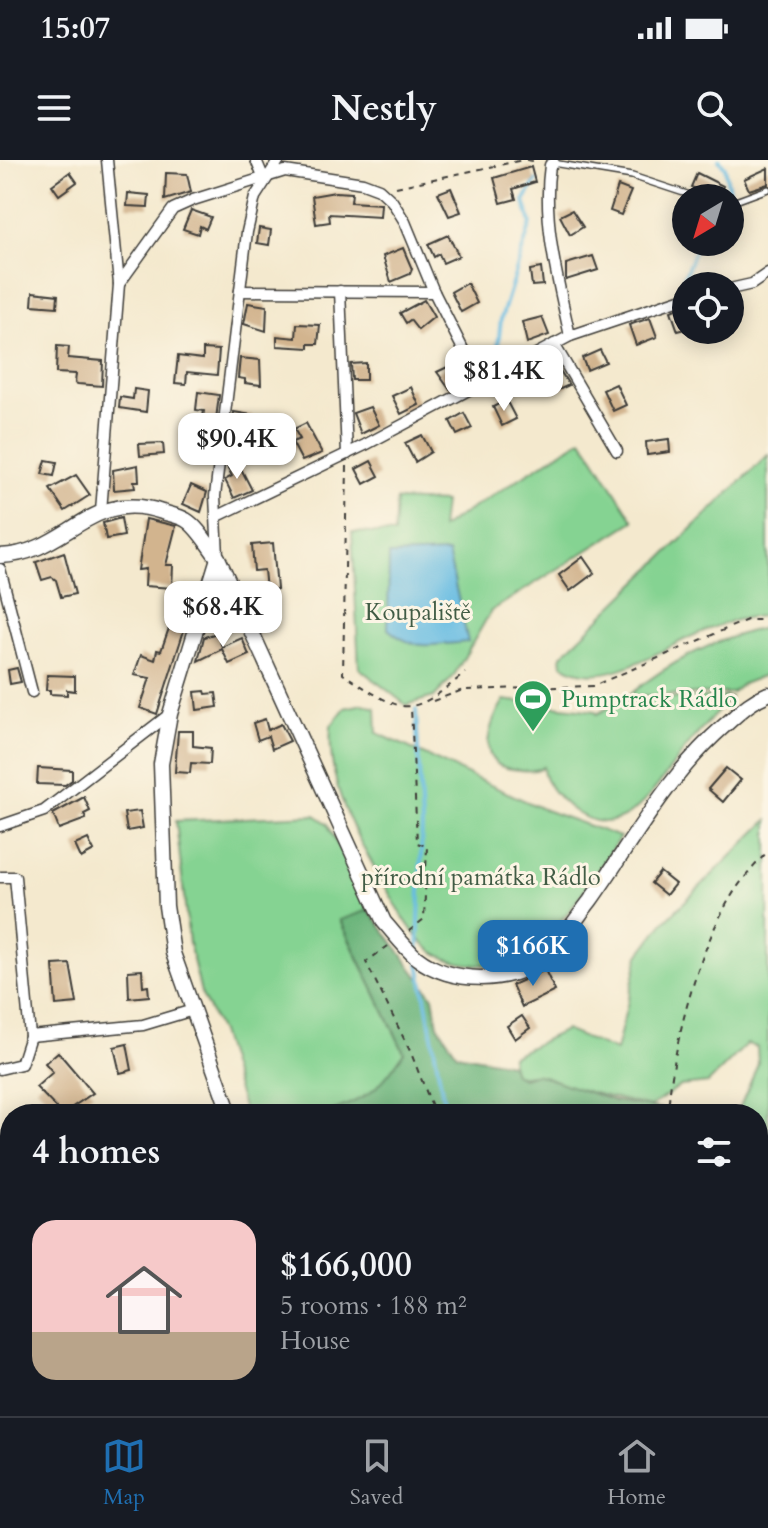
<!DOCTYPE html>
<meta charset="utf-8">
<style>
body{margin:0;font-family:Cardo,serif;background:#242831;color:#f1f3f6;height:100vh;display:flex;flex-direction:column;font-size:30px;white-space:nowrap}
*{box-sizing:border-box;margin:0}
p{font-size:26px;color:#9ea1a6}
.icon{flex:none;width:44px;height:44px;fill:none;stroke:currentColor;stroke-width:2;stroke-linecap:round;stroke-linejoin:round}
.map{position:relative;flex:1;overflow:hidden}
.panel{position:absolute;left:0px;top:944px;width:768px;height:312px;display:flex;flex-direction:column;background:#171b24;border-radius:32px 32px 0 0;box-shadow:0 4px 20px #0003}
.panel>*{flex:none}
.needle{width:52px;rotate:218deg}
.fabs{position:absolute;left:672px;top:24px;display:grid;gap:16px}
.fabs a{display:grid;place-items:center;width:72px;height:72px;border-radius:50%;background:#171b24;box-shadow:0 4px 20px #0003;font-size:40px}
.price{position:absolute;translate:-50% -68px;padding:0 18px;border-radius:16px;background:#fff;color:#222;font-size:26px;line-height:52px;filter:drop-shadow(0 2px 4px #0008)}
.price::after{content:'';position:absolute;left:50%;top:48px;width:24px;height:18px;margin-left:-12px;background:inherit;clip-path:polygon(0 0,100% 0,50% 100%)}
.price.on{background:#1f6fb2;color:#fff}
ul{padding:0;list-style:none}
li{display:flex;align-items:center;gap:24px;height:200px;padding:0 32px}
li span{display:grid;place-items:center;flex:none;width:224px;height:160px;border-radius:24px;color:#555}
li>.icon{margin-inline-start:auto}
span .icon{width:96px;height:96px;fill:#fffc;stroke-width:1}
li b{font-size:34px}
h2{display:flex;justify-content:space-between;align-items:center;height:96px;padding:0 32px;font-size:34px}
.status{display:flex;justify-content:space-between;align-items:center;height:56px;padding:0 40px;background:#171b24;direction:ltr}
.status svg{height:22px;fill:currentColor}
header{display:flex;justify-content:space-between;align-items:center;height:104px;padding:0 32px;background:#171b24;font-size:36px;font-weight:800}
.menu{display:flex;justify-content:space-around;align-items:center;height:112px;border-top:2px solid #363941;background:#171b24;font-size:22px;color:#9ea1a6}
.menu a{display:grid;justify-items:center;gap:4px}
.menu .on{color:#1f6fb2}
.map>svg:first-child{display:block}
.green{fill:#85d392;stroke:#507857;stroke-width:2}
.forest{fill:#6cb57c;stroke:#44684c;stroke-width:2}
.water{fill:#65bbe2;stroke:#406c7f;stroke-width:2}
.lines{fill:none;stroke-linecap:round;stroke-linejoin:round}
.stream{stroke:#65bbe2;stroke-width:4}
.building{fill:#d2b48e}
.service-casing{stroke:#3c3b37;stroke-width:8}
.minor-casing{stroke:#3c3b37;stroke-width:13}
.tertiary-casing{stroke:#3c3b37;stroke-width:17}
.path{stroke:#3c3b37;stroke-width:2;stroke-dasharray:6 6;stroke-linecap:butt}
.service{stroke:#fff;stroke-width:5}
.minor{stroke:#fff;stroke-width:10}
.tertiary{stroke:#fff;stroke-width:14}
.labels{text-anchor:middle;stroke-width:6;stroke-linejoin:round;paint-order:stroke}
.park-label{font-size:24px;fill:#415c45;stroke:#fcf5e5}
.leisure-label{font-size:24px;fill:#27864d;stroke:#fcf5e5;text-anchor:start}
</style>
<div class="status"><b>15:07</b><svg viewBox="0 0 49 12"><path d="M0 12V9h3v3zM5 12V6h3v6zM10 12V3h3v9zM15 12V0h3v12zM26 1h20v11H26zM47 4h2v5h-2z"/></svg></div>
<header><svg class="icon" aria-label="menu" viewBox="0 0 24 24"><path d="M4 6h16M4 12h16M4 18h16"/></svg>Nestly<svg class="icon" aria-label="search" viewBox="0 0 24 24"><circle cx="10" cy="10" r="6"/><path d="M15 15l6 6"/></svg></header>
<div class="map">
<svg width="768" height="1256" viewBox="0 0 768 1256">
<rect width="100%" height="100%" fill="#fcf5e5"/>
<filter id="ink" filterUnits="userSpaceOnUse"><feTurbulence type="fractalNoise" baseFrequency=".0125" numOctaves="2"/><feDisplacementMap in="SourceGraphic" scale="16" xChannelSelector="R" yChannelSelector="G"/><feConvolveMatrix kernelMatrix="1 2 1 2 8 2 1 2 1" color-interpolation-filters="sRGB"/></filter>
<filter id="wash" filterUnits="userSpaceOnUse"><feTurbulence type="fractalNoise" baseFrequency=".006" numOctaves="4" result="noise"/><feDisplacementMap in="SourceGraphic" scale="32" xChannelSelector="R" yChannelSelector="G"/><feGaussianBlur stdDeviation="1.8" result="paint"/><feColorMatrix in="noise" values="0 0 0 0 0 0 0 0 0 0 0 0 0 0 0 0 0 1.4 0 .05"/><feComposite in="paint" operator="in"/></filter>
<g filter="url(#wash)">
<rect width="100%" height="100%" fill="#f4e9ce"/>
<g class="green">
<polygon points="582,279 634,361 491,451 453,517 434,537 406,545 359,508 352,372 394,374 396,340 444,342 441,368"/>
<path d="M 768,295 L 768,456 C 740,456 715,466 690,477 C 657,492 598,532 562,504 L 561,496 Z"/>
<path d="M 768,467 L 768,514 L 742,524 L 732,533 L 628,536 C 669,502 716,478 768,467 Z"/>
<path d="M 730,537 C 716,554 700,570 686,588 C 656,625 623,692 569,647 C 558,638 543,621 543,607 C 532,613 523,610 511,609 C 473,603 491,561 504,540 L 595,551 L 597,554 L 625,539 Z"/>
<path d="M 363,544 L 376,548 L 377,573 L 545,650 L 620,677 C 595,713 550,792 507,802 C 481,808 447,805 426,786 C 410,771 399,750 388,731 C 358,679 326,628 331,566 L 345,548 Z"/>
<path d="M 315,655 L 327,663 L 369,750 L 340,761 L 404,892 C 359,965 323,954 245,954 L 220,872 L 201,833 L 189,783 L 176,661 Z"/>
<path d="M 768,660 L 768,963 L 765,969 L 758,968 L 758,954 L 737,954 L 758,904 L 757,887 L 747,884 L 708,923 L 680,926 L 650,947 C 625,940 600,935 574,928 C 562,925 550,916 538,915 C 525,913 519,922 510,908 L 512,896 L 565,870 L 616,891 L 639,795 L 664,762 Z"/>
</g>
<g class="forest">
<path d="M 369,750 L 433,837 L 438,865 L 457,894 L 511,904 L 514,914 L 523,918 L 536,914 L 614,941 L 693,954 L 323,954 C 367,939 379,931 404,892 L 340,760 Z"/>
<polygon points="768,963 768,1256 309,1256 307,1246 758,1246 758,970"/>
<polygon points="0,1080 10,1092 10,1246 140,1246 145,1256 0,1256"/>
</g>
<path class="water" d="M 448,393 L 468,482 C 433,484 416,493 388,469 L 389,395 Z"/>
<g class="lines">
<g class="stream">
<polyline points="719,0 725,7 730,38"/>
<polyline points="683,120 698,82"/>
<polyline points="496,205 501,159 531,63 524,41 536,21"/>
<polyline points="416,550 422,663 418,794"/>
<polyline points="419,803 446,954"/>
<polyline points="510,1246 513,1256"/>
</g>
</g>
<g id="blocks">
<g class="building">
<polygon points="531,7 535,22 513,29 516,39 501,43 494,18"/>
<polygon points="768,8 768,24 749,30 744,19"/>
<polygon points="70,12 77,22 59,35 52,25"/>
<polygon points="166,13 187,14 191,32 165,40"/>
<polygon points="697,13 723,26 718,38 691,27"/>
<polygon points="618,26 631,31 621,55 610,51"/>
<polygon points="451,28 461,52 449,56 438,33"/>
<polygon points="335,32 352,33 351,42 381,44 380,57 329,54 330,62 316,64 312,36"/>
<polygon points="128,33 149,35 148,47 127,46"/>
<polygon points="191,50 211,57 206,69 200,66 198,74 183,69"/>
<polygon points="572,50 583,67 570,75 560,56"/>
<polygon points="259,68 271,70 269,85 257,83"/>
<polygon points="448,75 459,96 443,103 439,94 434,97 428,84"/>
<polygon points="403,88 412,109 410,114 391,122 383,96"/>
<polygon points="593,96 598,110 566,120 566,104"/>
<polygon points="541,108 543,125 532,126 530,110"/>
<polygon points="467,123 477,143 461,152 451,132"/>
<polygon points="33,132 58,135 57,147 32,145"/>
<polygon points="424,140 434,157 418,170 410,160 406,163 400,153"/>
<polygon points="248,143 267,146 266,171 244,164"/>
<polygon points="684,146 686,169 678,171 671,151"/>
<polygon points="542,157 549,175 527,183 522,162"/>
<polygon points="650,158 657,177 636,185 629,165"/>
<polygon points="297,164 320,165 318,184 309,184 309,188 277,186 277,176 296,178"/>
<polygon points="57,186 69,187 68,198 103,201 102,226 78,224 75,223 76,214 56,213"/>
<polygon points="203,189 219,190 217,215 187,212 186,224 175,223 178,196 203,199"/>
<polygon points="600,190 606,202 587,210 582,198"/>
<polygon points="240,198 260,200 261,225 245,223 245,219 238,218"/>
<polygon points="458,202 469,220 450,230 437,212"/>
<polygon points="366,203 366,220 352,220 351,204"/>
<polygon points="557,206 569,225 552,233 547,224 540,227 536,217"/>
<polygon points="616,224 626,245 613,251 603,230"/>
<polygon points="411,227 419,245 401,254 392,236"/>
<polygon points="134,229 148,231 146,252 119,248 120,237 133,239"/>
<polygon points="198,232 219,235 216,259 203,257 204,251 196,250"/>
<polygon points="506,240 516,259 502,266 493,247"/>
<polygon points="370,247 379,265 361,274 353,253"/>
<polygon points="234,252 252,255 250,273 231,271"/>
<polygon points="464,253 472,268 457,275 450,261"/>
<polygon points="306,263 322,293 302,301 292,282 300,279 294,269"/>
<polygon points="422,275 431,292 415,302 405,283"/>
<polygon points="669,279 670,292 647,295 646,282"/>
<polygon points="163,283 164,294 140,296 139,284"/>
<polygon points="46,300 57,302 54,316 42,314"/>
<polygon points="237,301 252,330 234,338 225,320 232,316 227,306"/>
<polygon points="371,301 379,316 364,324 356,309"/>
<polygon points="138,305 139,321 134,321 135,328 114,330 113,310"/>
<polygon points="76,315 90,335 65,351 50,329"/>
<polygon points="191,325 207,332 201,352 183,344"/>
<polygon points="121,358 124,376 106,379 103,363"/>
<polygon points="146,359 176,366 166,405 173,405 172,428 145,426 146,409 138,410"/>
<polygon points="273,383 277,429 266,430 264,410 254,411 252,385"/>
<polygon points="64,392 75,434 61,437 56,420 52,417 42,420 36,402"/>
<polygon points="583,397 594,413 570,431 559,415"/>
<polygon points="175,451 189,455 157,554 140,548 150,518 134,515 141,495 155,500 157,490 161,491"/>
<polygon points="217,473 222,487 242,478 249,495 229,504 222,489 198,501 204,477"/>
<polygon points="17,508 21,522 10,524 8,510"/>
<polygon points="47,515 75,516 75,531 67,530 67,535 50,534 50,530 46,530"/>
<polygon points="205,531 206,534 216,533 218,547 197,550 195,532"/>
<polygon points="265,559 268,570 281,564 290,581 272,589 268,576 258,580 253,563"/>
<polygon points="178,571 193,571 193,586 211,588 210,604 191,603 190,613 175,612"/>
<polygon points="38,608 72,610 72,620 65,625 37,624"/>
<polygon points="726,608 741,620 723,642 708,629"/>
<polygon points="84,637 90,651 84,654 86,659 59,669 53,654"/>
<polygon points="140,651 143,668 127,671 124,653"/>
<polygon points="88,679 94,691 81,698 75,685"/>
<polygon points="660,712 675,724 666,735 651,723"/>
<polygon points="70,804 77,843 56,845 53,805"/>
<polygon points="142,810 143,827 148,826 149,836 129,838 128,811"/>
<polygon points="545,810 555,831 522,847 512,825"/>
<polygon points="522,856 530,868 515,879 507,866"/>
<polygon points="127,884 132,910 120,913 114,887"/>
<polygon points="58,892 93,933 62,954 36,927 53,912 45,903"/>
</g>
</g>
</g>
<g filter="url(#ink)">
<use href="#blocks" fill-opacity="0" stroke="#3c3b37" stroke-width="2"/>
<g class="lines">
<g class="service-casing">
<g id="service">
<polyline points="553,3 632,16 699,38"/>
<polyline points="730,43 768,29"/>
</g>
</g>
<g class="minor-casing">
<g id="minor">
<polyline points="256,0 264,19"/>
<path d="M 554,3 L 550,5 C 542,62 558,121 570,176"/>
<polyline points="119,124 173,49 193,40 285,11 363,23 379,29 392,41 405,62 434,132 480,223"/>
<polyline points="730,129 752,124 768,113"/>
<polyline points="240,131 434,132"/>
<polyline points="340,131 347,294"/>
<polyline points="554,184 617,291"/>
<polyline points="101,351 119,124 107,0"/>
<polyline points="216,357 365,285 570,176 686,137"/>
<polyline points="218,396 215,336 247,72 255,37 279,0"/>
<polyline points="0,409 32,532"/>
<polyline points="0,666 44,651 170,554"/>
<polyline points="0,717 15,717 30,876 21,904 0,909"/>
<polyline points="30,876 143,865 193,850"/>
<polyline points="0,1050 10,1066"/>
<polyline points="151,1246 157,1256"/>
</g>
</g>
<g class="tertiary-casing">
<g id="tertiary">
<path d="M 0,396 C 67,394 90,327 162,352 C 169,354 180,356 186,360 C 198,367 209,387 218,398 L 384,762 C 394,773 405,788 417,798 C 450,824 510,825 543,798 C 562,782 575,760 590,741 C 632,682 668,615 724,566 C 738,554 750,541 768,534"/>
<polyline points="218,398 170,554 161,604 166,746 173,793 230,954"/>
<polyline points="288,1246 293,1256"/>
</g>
</g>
<g class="path">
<polyline points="527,0 538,2"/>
<polyline points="396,27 523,0"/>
<path d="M 347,306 L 343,514 C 404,553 407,561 465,513"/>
<polyline points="433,541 463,530 593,526 747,460 768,460"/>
<polyline points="409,771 424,759 427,686 417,683 411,547"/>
<polyline points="388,786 366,802 411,893 435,954"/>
<path d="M 668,954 C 671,890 699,783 736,729 C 745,716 757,703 768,691"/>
<polyline points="499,1246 502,1256"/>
<polyline points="642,1256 642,1246"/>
</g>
<use href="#service" class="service"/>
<use href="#minor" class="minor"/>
<use href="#tertiary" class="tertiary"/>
</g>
</g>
<defs>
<g id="stadium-pin" transform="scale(2)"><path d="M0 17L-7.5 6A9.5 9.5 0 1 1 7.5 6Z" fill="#2e9e5b" stroke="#fcf5e5"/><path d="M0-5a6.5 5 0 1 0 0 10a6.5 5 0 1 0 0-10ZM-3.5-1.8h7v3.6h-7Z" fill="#fff"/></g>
</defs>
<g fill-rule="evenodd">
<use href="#stadium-pin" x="533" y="539"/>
</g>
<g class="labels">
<g class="park-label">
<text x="418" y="460">Koupaliště</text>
<text x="481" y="725">přírodní památka Rádlo</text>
</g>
<g class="leisure-label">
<text x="561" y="547">Pumptrack Rádlo</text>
</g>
</g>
</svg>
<div class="fabs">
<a><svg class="needle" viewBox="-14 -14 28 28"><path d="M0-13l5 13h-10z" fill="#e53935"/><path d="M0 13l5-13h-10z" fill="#9ea1a6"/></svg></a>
<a><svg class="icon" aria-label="locate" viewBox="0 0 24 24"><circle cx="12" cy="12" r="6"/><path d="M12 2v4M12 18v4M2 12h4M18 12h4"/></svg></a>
</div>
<b class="price" style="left:504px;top:253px">$81.4K</b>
<b class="price" style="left:237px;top:321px">$90.4K</b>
<b class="price" style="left:223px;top:489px">$68.4K</b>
<b class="price on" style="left:533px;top:828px">$166K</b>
<section class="panel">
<h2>4 homes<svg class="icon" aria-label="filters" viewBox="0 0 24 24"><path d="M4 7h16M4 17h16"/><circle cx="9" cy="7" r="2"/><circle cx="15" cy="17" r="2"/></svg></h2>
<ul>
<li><span style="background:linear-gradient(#f6c9c9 70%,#b9a48a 0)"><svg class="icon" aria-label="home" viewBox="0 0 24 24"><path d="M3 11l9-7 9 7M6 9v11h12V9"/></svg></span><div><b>$166,000</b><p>5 rooms · 188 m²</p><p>House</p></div></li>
</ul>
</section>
</div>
<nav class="menu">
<a class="on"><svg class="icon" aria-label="map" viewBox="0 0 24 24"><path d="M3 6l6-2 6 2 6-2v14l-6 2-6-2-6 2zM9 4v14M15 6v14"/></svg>Map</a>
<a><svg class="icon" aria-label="saved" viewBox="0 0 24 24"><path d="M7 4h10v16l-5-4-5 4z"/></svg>Saved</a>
<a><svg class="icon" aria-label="home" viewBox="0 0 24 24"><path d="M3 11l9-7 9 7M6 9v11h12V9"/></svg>Home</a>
</nav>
